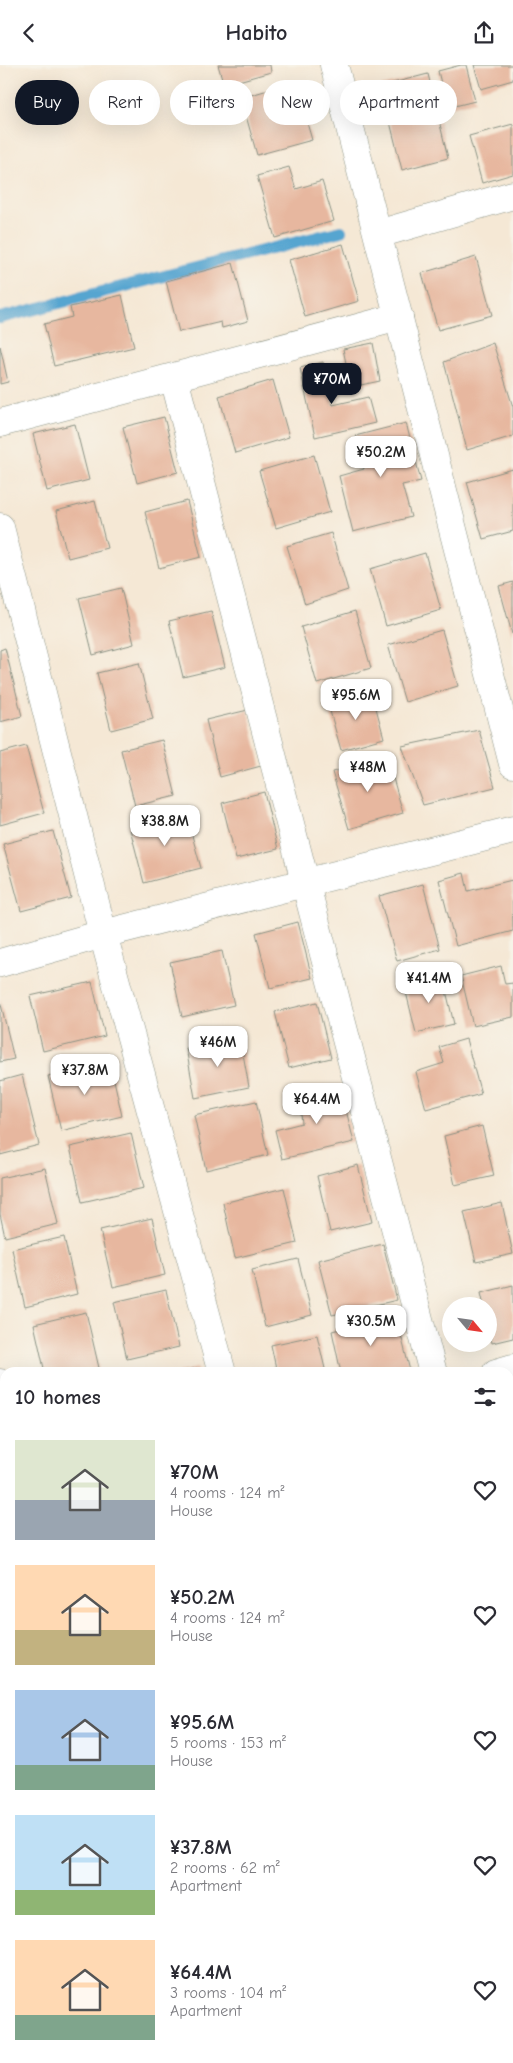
<!DOCTYPE html>
<meta charset="utf-8">
<style>
body{margin:0;font-family:"Comic Neue",sans-serif;background:#f7f7f7;color:#2b2b33;height:100vh;display:flex;flex-direction:column;font-size:19px;white-space:nowrap}
*{box-sizing:border-box;margin:0}
p{font-size:16px;color:#7c7c81}
.icon{flex:none;width:28px;height:28px;fill:none;stroke:currentColor;stroke-width:2;stroke-linecap:round;stroke-linejoin:round}
.map{position:relative;flex:1;overflow:hidden}
.drawer{position:absolute;left:0px;top:1302px;width:514px;height:696px;display:flex;flex-direction:column;background:#fff;border-radius:15px 15px 0 0;box-shadow:0 5px 20px #0002}
.drawer>*{flex:none}
.hud{position:absolute;left:15px;top:15px;width:484px;height:45px;display:flex;gap:10px}
.needle{width:32px;rotate:119deg}
.fabs{position:absolute;left:442px;top:1232px;display:grid;gap:10px}
.fabs a{display:grid;place-items:center;width:55px;height:55px;border-radius:50%;background:#fff;box-shadow:0 5px 20px #0002;font-size:25px}
.price{position:absolute;translate:-50% -42px;padding:0 11px;border-radius:10px;background:#fff;color:#222;font-size:16px;line-height:32px;filter:drop-shadow(0 1px 2px #0008)}
.price::after{content:'';position:absolute;left:50%;top:30px;width:15px;height:11px;margin-left:-8px;background:inherit;clip-path:polygon(0 0,100% 0,50% 100%)}
.price.current{background:#111827;color:#fff}
ul{padding:0;list-style:none}
li{display:flex;align-items:center;gap:15px;height:125px;padding:0 15px}
li span{display:grid;place-items:center;flex:none;width:140px;height:100px;border-radius:0px;color:#555}
li>.icon{margin-inline-start:auto}
span .icon{width:60px;height:60px;fill:#fffc;stroke-width:1}
li b{font-size:21px}
h2{display:flex;justify-content:space-between;align-items:center;height:60px;padding:0 15px;font-size:21px}
.chip{padding:0 18px;border-radius:22px;background:#fff;box-shadow:0 5px 20px #0002;font-size:18px;line-height:45px}
.chip.current{background:#111827;color:#fff}
header{display:flex;justify-content:space-between;align-items:center;height:65px;padding:0 15px;background:#fff;font-size:22px;font-weight:800}
.map>svg:first-child{display:block}
.lines{fill:none;stroke-linecap:round;stroke-linejoin:round}
.stream{stroke:#57a5d0;stroke-width:12}
.building{fill:#e7b79f}
.street-casing{stroke:#8a9284;stroke-width:29}
.street{stroke:#fff;stroke-width:28}
</style>
<header><svg class="icon" aria-label="back" viewBox="0 0 24 24"><path d="M15 5l-7 7 7 7"/></svg>Habito<svg class="icon" aria-label="share" viewBox="0 0 24 24"><path d="M12 15V3M7 8l5-5 5 5M5 13v7h14v-7"/></svg></header>
<div class="map">
<svg width="513" height="1998" viewBox="0 0 513 1998">
<rect width="100%" height="100%" fill="#f7f3e8"/>
<filter id="ink" filterUnits="userSpaceOnUse"><feTurbulence type="fractalNoise" baseFrequency=".02" numOctaves="2"/><feDisplacementMap in="SourceGraphic" scale="10" xChannelSelector="R" yChannelSelector="G"/><feConvolveMatrix kernelMatrix="1 2 1 2 8 2 1 2 1" color-interpolation-filters="sRGB"/></filter>
<filter id="wash" filterUnits="userSpaceOnUse"><feTurbulence type="fractalNoise" baseFrequency=".0096" numOctaves="4" result="noise"/><feDisplacementMap in="SourceGraphic" scale="20" xChannelSelector="R" yChannelSelector="G"/><feGaussianBlur stdDeviation="1.12" result="paint"/><feColorMatrix in="noise" values="0 0 0 0 0 0 0 0 0 0 0 0 0 0 0 0 0 1.4 0 .05"/><feComposite in="paint" operator="in"/></filter>
<g filter="url(#wash)">
<rect width="100%" height="100%" fill="#f5e8d5"/>
<g class="lines">
<polyline class="stream" points="0,253 341,166"/>
</g>
<g id="blocks">
<g class="building">
<polygon points="218,0 270,0 271,7 224,20"/>
<polygon points="461,0 466,0 475,36 447,43 438,6"/>
<polygon points="474,0 513,0 513,15 481,24"/>
<polygon points="428,9 448,93 402,105 381,21"/>
<polygon points="295,17 312,75 257,90 241,33"/>
<polygon points="513,59 513,109 482,118 469,71"/>
<polygon points="289,102 296,124 322,116 334,156 275,173 257,111"/>
<polygon points="343,179 359,236 305,252 289,195"/>
<polygon points="476,192 492,250 438,265 422,208"/>
<polygon points="233,198 248,256 222,263 221,257 179,267 166,216"/>
<polygon points="122,230 134,282 54,301 44,259 72,252 70,242"/>
<polygon points="373,278 380,316 351,322 343,284"/>
<polygon points="493,278 513,342 513,371 467,385 444,297"/>
<polygon points="0,281 8,317 0,319"/>
<polygon points="323,297 333,340 368,332 375,358 315,372 300,303"/>
<polygon points="273,315 289,372 235,388 219,331"/>
<polygon points="164,352 178,407 137,418 123,362"/>
<polygon points="406,358 421,416 402,420 411,452 353,467 339,411 364,404 355,371"/>
<polygon points="75,359 89,415 47,426 33,369"/>
<polygon points="314,390 330,447 276,463 259,406"/>
<polygon points="513,404 513,466 483,474 467,417"/>
<polygon points="95,436 107,483 68,493 56,446"/>
<polygon points="187,436 201,492 159,503 145,447"/>
<polygon points="331,468 348,525 305,539 287,481"/>
<polygon points="425,488 441,545 386,561 370,504"/>
<polygon points="513,517 513,569 512,569 499,521"/>
<polygon points="121,523 134,579 93,590 79,533"/>
<polygon points="211,546 225,602 183,612 169,556"/>
<polygon points="355,546 371,603 317,619 301,562"/>
<polygon points="442,565 458,621 405,637 388,580"/>
<polygon points="5,583 22,651 0,657 0,585"/>
<polygon points="139,598 153,654 111,665 97,608"/>
<polygon points="372,628 384,673 341,685 328,639"/>
<polygon points="248,645 261,701 220,712 206,655"/>
<polygon points="479,665 495,722 423,740 402,681"/>
<polygon points="162,675 176,731 135,741 121,685"/>
<polygon points="26,681 44,748 0,760 0,688"/>
<polygon points="387,692 403,748 349,764 332,707"/>
<polygon points="264,727 278,784 236,794 222,738"/>
<polygon points="185,745 201,803 144,818 129,760"/>
<polygon points="53,766 71,833 21,846 3,779"/>
<polygon points="464,808 468,826 512,815 513,866 456,881 439,815"/>
<polygon points="423,819 440,884 397,896 379,831"/>
<polygon points="298,857 312,913 270,923 256,868"/>
<polygon points="222,886 234,940 182,952 170,897"/>
<polygon points="501,901 505,919 513,918 513,952 473,961 461,911"/>
<polygon points="442,909 454,959 416,968 404,919"/>
<polygon points="92,917 105,971 43,986 30,931"/>
<polygon points="0,935 14,994 0,997"/>
<polygon points="317,937 331,993 289,1003 275,947"/>
<polygon points="240,972 249,1022 195,1033 186,983"/>
<polygon points="466,974 481,1029 426,1044 416,1007 444,998 439,982"/>
<polygon points="110,997 122,1051 61,1066 48,1011"/>
<polygon points="22,1010 39,1080 0,1090 0,1016"/>
<polygon points="340,1021 354,1077 282,1094 275,1065 302,1058 299,1032"/>
<polygon points="256,1036 268,1090 206,1105 194,1050"/>
<polygon points="482,1061 494,1111 455,1120 444,1071"/>
<polygon points="131,1068 144,1123 82,1137 70,1082"/>
<polygon points="358,1100 372,1157 330,1167 317,1111"/>
<polygon points="45,1103 58,1159 5,1172 0,1149 0,1113"/>
<polygon points="284,1123 297,1178 235,1193 223,1138"/>
<polygon points="502,1138 513,1189 476,1197 464,1147"/>
<polygon points="152,1153 165,1210 113,1222 100,1165"/>
<polygon points="64,1172 77,1229 25,1242 12,1184"/>
<polygon points="383,1179 397,1235 332,1250 318,1195"/>
<polygon points="298,1194 312,1250 265,1262 252,1205"/>
<polygon points="513,1220 513,1273 492,1278 489,1263 489,1241 484,1241 481,1228"/>
<polygon points="166,1225 179,1282 127,1294 114,1237"/>
<polygon points="86,1247 99,1303 82,1308 45,1308 34,1259"/>
<polygon points="396,1250 410,1306 341,1308 332,1266"/>
<polygon points="317,1270 326,1308 277,1308 271,1280"/>
<polygon points="197,1303 199,1308 179,1308 179,1307"/>
<polygon points="0,1467 4,1481 0,1482"/>
<polygon points="0,1502 5,1522 5,1547 0,1549"/>
</g>
</g>
</g>
<g filter="url(#ink)">
<use href="#blocks" fill-opacity="0" stroke="#8a9284" stroke-width="1"/>
<g class="lines">
<g class="street-casing">
<g id="street">
<polyline points="334,0 513,699"/>
<polyline points="378,169 513,130"/>
<polyline points="174,313 433,1308"/>
<polyline points="0,358 399,252"/>
<polyline points="0,462 103,869 222,1308"/>
<polyline points="0,898 103,869 513,765"/>
<polyline points="496,1308 513,1303"/>
<polyline points="0,1318 5,1338"/>
<polyline points="172,1994 173,1998"/>
</g>
</g>
<use href="#street" class="street"/>
</g>
</g>
</svg>
<div class="fabs">
<a><svg class="needle" viewBox="-14 -14 28 28"><path d="M0-13l5 13h-10z" fill="#e53935"/><path d="M0 13l5-13h-10z" fill="#7c7c81"/></svg></a>
</div>
<b class="price current" style="left:332px;top:340px">¥70M</b>
<b class="price" style="left:381px;top:413px">¥50.2M</b>
<b class="price" style="left:356px;top:656px">¥95.6M</b>
<b class="price" style="left:368px;top:728px">¥48M</b>
<b class="price" style="left:165px;top:782px">¥38.8M</b>
<b class="price" style="left:429px;top:939px">¥41.4M</b>
<b class="price" style="left:218px;top:1003px">¥46M</b>
<b class="price" style="left:85px;top:1031px">¥37.8M</b>
<b class="price" style="left:317px;top:1060px">¥64.4M</b>
<b class="price" style="left:371px;top:1282px">¥30.5M</b>
<div class="hud">
<a class="chip current">Buy</a>
<a class="chip">Rent</a>
<a class="chip">Filters</a>
<a class="chip">New</a>
<a class="chip">Apartment</a>
</div>
<section class="drawer">
<h2>10 homes<svg class="icon" aria-label="filters" viewBox="0 0 24 24"><path d="M4 7h16M4 17h16"/><circle cx="9" cy="7" r="2"/><circle cx="15" cy="17" r="2"/></svg></h2>
<ul>
<li><span style="background:linear-gradient(#dfe7d0 60%,#9aa5b1 0)"><svg class="icon" aria-label="home" viewBox="0 0 24 24"><path d="M3 11l9-7 9 7M6 9v11h12V9"/></svg></span><div><b>¥70M</b><p>4 rooms · 124 m²</p><p>House</p></div><svg class="icon" aria-label="heart" viewBox="0 0 24 24"><path d="M12 20l-8-8c-3-5 5-10 8-4 3-6 11-1 8 4z"/></svg></li>
<li><span style="background:linear-gradient(#ffd9b3 65%,#c2b280 0)"><svg class="icon" aria-label="home" viewBox="0 0 24 24"><path d="M3 11l9-7 9 7M6 9v11h12V9"/></svg></span><div><b>¥50.2M</b><p>4 rooms · 124 m²</p><p>House</p></div><svg class="icon" aria-label="heart" viewBox="0 0 24 24"><path d="M12 20l-8-8c-3-5 5-10 8-4 3-6 11-1 8 4z"/></svg></li>
<li><span style="background:linear-gradient(#a9c7e8 75%,#7fa58c 0)"><svg class="icon" aria-label="home" viewBox="0 0 24 24"><path d="M3 11l9-7 9 7M6 9v11h12V9"/></svg></span><div><b>¥95.6M</b><p>5 rooms · 153 m²</p><p>House</p></div><svg class="icon" aria-label="heart" viewBox="0 0 24 24"><path d="M12 20l-8-8c-3-5 5-10 8-4 3-6 11-1 8 4z"/></svg></li>
<li><span style="background:linear-gradient(#bfe0f5 75%,#8fb573 0)"><svg class="icon" aria-label="home" viewBox="0 0 24 24"><path d="M3 11l9-7 9 7M6 9v11h12V9"/></svg></span><div><b>¥37.8M</b><p>2 rooms · 62 m²</p><p>Apartment</p></div><svg class="icon" aria-label="heart" viewBox="0 0 24 24"><path d="M12 20l-8-8c-3-5 5-10 8-4 3-6 11-1 8 4z"/></svg></li>
<li><span style="background:linear-gradient(#ffd9b3 75%,#7fa58c 0)"><svg class="icon" aria-label="home" viewBox="0 0 24 24"><path d="M3 11l9-7 9 7M6 9v11h12V9"/></svg></span><div><b>¥64.4M</b><p>3 rooms · 104 m²</p><p>Apartment</p></div><svg class="icon" aria-label="heart" viewBox="0 0 24 24"><path d="M12 20l-8-8c-3-5 5-10 8-4 3-6 11-1 8 4z"/></svg></li>
</ul>
</section>
</div>
